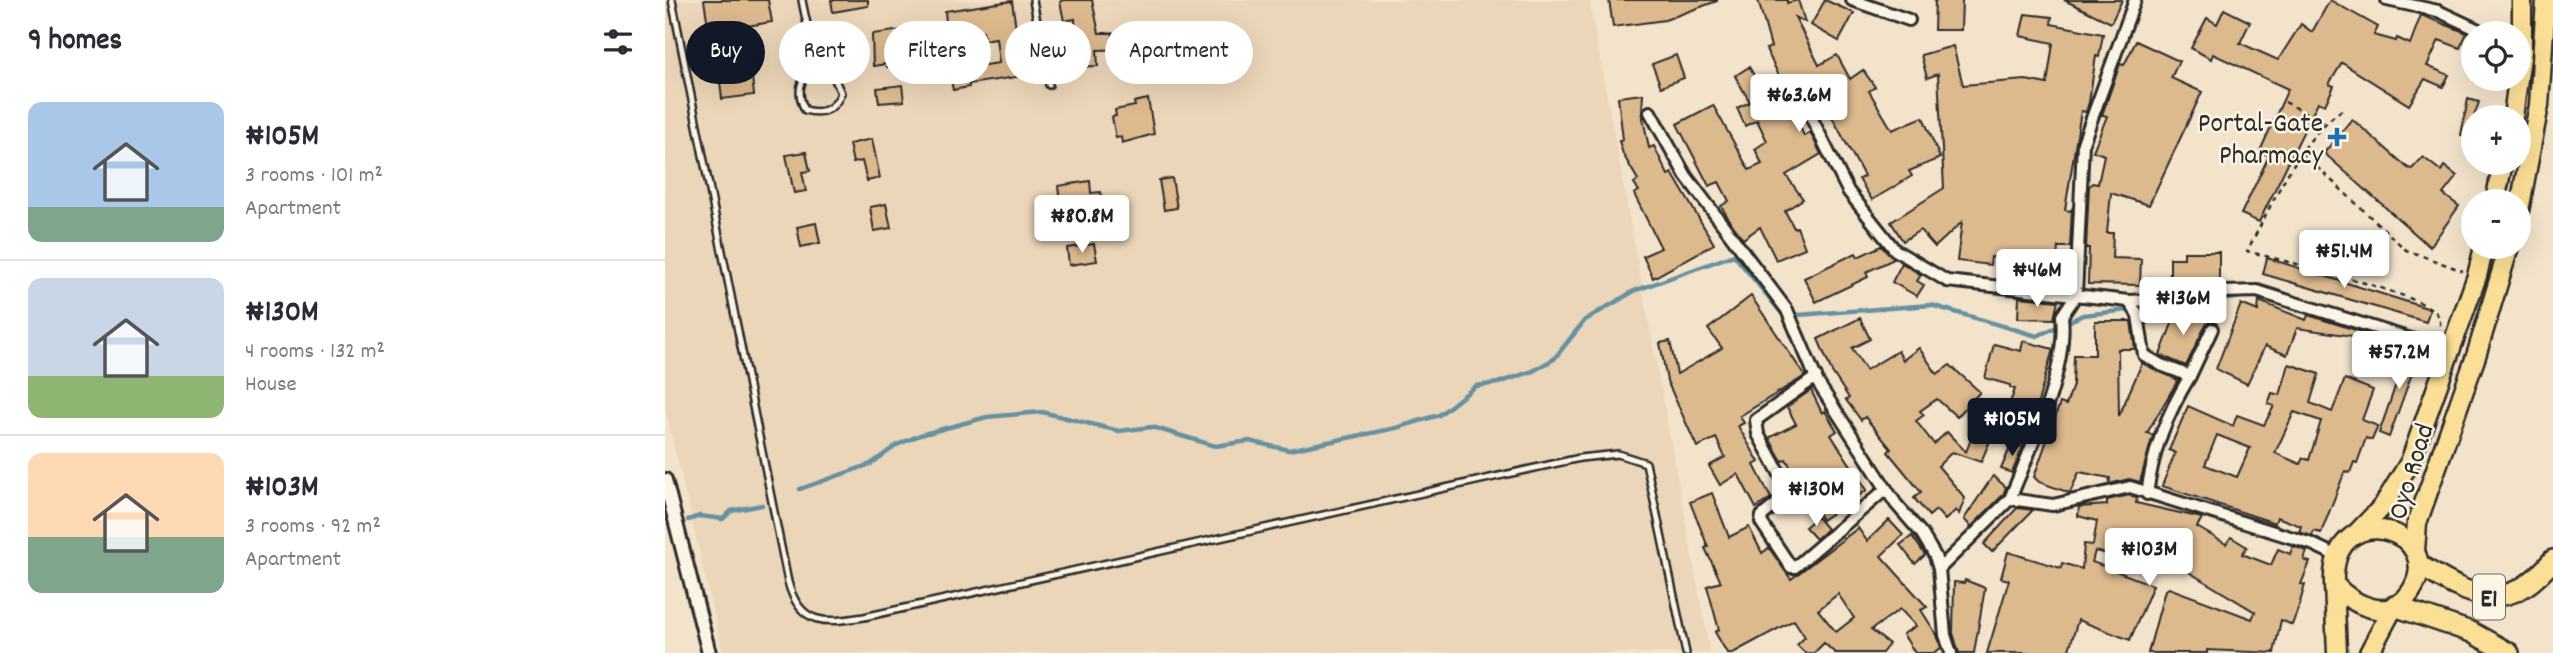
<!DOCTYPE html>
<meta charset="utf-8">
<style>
body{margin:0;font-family:Dekko,sans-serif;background:#f7f7f7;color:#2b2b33;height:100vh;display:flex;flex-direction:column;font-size:26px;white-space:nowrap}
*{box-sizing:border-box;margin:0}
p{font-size:23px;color:#7c7c81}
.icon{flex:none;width:38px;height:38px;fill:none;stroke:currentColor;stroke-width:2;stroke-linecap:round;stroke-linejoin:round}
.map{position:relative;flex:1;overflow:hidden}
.sheet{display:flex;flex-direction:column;background:#fff;width:665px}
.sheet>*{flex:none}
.banner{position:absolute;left:21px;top:21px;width:665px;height:63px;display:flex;gap:14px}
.fabs{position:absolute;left:1796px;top:21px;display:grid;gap:14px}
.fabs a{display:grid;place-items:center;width:70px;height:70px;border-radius:50%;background:#fff;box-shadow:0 7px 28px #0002;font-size:35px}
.price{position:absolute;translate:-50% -60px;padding:0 16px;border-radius:7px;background:#fff;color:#222;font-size:23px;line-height:46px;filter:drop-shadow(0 2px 4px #0008)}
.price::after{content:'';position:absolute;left:50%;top:42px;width:21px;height:16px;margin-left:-10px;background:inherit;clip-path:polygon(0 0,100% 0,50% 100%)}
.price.selected{background:#111827;color:#fff}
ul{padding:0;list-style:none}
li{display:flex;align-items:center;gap:21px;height:175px;padding:0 28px}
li+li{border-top:2px solid #e1e1e2}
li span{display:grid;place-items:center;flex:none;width:196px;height:140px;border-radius:14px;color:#555}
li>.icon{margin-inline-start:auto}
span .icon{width:84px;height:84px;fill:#fffc;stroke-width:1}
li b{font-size:30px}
h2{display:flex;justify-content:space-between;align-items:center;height:84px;padding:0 28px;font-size:30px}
.tag{padding:0 24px;border-radius:32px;background:#fff;box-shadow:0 7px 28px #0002;font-size:24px;line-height:63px}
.tag.selected{background:#111827;color:#fff}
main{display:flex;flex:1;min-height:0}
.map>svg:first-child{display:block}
.built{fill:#ecd6b9}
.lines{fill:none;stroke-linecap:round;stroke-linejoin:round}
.stream{stroke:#6691a1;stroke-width:4.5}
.building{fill:#ddb98e;stroke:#2b2b2b;stroke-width:2;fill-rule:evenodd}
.service-casing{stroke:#2b2b2b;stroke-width:10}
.minor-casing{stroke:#2b2b2b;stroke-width:16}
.tertiary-casing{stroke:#2b2b2b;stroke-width:18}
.trunk-casing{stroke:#2b2b2b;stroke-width:23}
.motorway-casing{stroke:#2b2b2b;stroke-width:24}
.path{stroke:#2b2b2b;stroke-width:2.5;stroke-dasharray:5 5;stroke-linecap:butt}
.service{stroke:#fcf5e5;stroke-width:5}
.minor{stroke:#fcf5e5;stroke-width:10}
.tertiary{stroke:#fcf5e5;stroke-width:12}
.trunk{stroke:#fbdf96;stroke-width:18}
.motorway{stroke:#fbdf96;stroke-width:19}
.poi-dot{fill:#1f6fb2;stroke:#fcf5e5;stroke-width:2.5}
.labels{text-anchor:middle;stroke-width:5;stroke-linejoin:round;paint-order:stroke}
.shield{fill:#fcf5e5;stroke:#6a6863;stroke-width:2}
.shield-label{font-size:26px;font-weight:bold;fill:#2b2b2b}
.poi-label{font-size:28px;fill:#2b2b2b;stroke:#fcf5e5;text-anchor:end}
.street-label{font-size:28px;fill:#2b2b2b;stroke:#fcf5e5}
</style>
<main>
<section class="sheet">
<h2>9 homes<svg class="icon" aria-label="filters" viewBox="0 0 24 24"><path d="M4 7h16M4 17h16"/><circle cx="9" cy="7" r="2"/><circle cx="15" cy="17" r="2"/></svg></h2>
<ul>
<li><span style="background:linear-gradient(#a9c7e8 75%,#7fa58c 0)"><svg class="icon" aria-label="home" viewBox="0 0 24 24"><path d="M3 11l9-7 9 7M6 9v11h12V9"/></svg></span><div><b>₦105M</b><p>3 rooms · 101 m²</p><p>Apartment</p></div></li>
<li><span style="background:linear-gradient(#c9d6e8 70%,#8fb573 0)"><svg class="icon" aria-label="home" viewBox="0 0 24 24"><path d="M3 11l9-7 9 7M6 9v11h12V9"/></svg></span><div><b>₦130M</b><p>4 rooms · 132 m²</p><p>House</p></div></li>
<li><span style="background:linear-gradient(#ffd9b3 60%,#7fa58c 0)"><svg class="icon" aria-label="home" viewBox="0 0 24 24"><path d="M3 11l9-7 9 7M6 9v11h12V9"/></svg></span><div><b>₦103M</b><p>3 rooms · 92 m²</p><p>Apartment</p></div></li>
</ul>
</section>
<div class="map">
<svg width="1888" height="653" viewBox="0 0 1888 653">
<rect width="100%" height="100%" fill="#f3e3cb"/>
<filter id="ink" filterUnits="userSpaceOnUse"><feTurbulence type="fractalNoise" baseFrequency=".0143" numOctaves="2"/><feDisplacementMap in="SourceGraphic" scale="14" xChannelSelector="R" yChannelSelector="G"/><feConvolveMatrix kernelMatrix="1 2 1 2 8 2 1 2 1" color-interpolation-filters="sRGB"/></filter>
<g filter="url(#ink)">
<polygon class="built" points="0,0 924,0 1045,653 58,653 0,407"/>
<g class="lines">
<g class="stream">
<polyline points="135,489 206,464 232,445 255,435 322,417 377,412 454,431 487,427 550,446 584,441 624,450 731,428 774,415 811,386 833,383 868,371 889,359 920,320 969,291 1069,255 1119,316 1266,305 1372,336 1418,315 1571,298"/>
<polyline points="23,520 35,516 58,519 66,511 97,505"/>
</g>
</g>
<g class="building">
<polygon points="39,0 103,0 107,22 44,32"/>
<polygon points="166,0 203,0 203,6 168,12"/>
<polygon points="398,0 427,0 434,33 448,33 448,36 476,30 481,51 466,54 465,49 432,50 433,66 412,67 410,19 399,21 395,2"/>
<polygon points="944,0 1052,0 1052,1 1000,20 948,27"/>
<polygon points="1093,0 1122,0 1122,3 1133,0 1140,22 1130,17 1154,65 1172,55 1185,79 1198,70 1210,87 1204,91 1227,130 1258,117 1275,158 1244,171 1247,176 1207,200 1194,179 1199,176 1155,95 1126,107 1139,136 1145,132 1156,154 1121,175 1138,199 1120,211 1129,228 1132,227 1140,248 1111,260 1095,227 1078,239 1067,224 1056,206 1064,201 1054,182 1044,186 1012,124 1048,105 1084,170 1097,164 1090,149 1102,141 1092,120 1080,126 1072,108 1085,102 1070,76 1084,67 1099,92 1118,84 1101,49 1106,47"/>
<polygon points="1160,0 1189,13 1174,41 1146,25"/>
<polygon points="1270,0 1297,0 1296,30 1269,30"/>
<polygon points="1399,0 1457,0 1446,23"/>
<polygon points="1665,0 1713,27 1709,35 1731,41 1732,38 1745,44 1756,15 1802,33 1795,48 1774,40 1762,66 1784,75 1778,87 1760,79 1744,105 1677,63 1664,84 1669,86 1660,105 1653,102 1594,222 1576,214 1604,156 1595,151 1623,89 1548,54 1546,59 1526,48 1542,18 1552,24 1559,9 1585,22 1575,43 1613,60 1636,24 1647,32"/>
<polygon points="347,1 358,76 304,84 304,87 288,90 283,65 299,61 300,68 334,63 331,38 319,40 318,31 282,34 280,11"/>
<polygon points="1360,14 1387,17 1386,24 1438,34 1434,57 1431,56 1424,102 1421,112 1416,111 1400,210 1406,211 1407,208 1405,247 1393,247 1390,285 1355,281 1354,260 1326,257 1325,265 1292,261 1297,222 1270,247 1255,230 1238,241 1226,222 1279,188 1273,74 1262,78 1256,55 1288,46 1298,85 1361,80 1382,84 1388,43 1355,36"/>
<polygon points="237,30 241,61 222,67 221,64 208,66 207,34"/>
<polygon points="1471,41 1514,61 1506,78 1537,92 1484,205 1446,193 1442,233 1448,233 1447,258 1476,259 1475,285 1423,284 1424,248 1421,248 1424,187 1427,183 1433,184 1439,155 1428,151 1442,116 1437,115 1455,64 1459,65"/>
<polygon points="1011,55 1019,78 996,87 987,64"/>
<polygon points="85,60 89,95 57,99 53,64"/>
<polygon points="237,85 239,101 214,103 212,88"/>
<polygon points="978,94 977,113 984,148 989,146 1003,175 1007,173 1049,244 988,278 978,256 996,248 969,194 974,191 969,183 973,180 958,154 954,141 958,140 953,97"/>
<polygon points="483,99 489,134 457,143 456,137 451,138 447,117 451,116 450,110 470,106 469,102"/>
<polygon points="1803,99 1814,102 1802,137 1796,135"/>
<polygon points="1687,119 1743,168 1747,169 1758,157 1776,171 1779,166 1792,176 1778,194 1794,206 1765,247 1659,153"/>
<polygon points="207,139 215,178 202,181 197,161 188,163 184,144"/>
<polygon points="141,152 145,171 137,172 141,191 129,193 121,155"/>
<polygon points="507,178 512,208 499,210 494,180"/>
<polygon points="425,181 426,193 436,192 439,210 397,216 393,186"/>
<polygon points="221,204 226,228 209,231 205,207"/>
<polygon points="151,223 155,243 136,247 132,227"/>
<polygon points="429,244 432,261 404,265 402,248"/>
<polygon points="1216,246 1229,259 1201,272 1203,277 1151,302 1139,278 1191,253 1193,257"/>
<polygon points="1519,252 1554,252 1554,281 1505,281 1505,258 1519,258"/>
<polygon points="1602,258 1765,309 1761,322 1598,274"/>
<polygon points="1237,263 1256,275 1252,281 1259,285 1252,296 1227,282"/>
<polygon points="1086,296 1140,376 1075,416 1079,423 1073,426 1094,462 1089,465 1106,498 1091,508 1073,474 1055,485 1044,466 1060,457 1051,438 1032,447 1002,381 995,343 1005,341 1012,374 1057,348 1043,329"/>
<polygon points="1354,297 1393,301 1389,319 1353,318"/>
<polygon points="1594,301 1641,320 1643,315 1726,341 1723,350 1694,340 1695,337 1632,328 1622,355 1600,346 1582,384 1551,369 1576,304 1593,311"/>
<polygon points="1513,308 1545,321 1540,326 1521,366 1495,355"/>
<polygon points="1195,318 1205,339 1187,348 1201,370 1233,351 1238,360 1254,348 1272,374 1285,365 1315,392 1292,417 1272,399 1255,411 1259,415 1251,421 1269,444 1282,432 1301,452 1312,424 1329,431 1316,462 1287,452 1273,466 1300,498 1294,514 1291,510 1280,520 1271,510 1264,516 1249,498 1256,492 1223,452 1226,449 1200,417 1196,420 1181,400 1184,398 1167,372 1153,339"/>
<polygon points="1430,321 1466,321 1470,349 1453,349 1454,416 1477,363 1513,380 1482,433 1488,435 1475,482 1464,479 1444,484 1445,478 1414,472 1405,493 1374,482 1369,477 1395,403 1401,405 1408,385 1409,355 1430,355"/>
<polygon points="1358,341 1388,349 1368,420 1342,411 1350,389 1345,388 1345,385 1320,378 1329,344 1356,351"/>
<polygon points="1744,347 1755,351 1724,437 1714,433"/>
<path d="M 1624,364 L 1654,374 L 1645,403 L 1667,412 L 1680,379 L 1708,390 L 1697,420 L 1713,426 L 1707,440 L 1701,438 L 1692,463 L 1689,462 L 1685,473 L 1680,471 L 1656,533 L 1649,531 L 1647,536 L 1634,532 L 1636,526 L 1612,517 L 1610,523 L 1497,486 L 1510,453 L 1504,450 L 1523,406 L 1568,426 L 1572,415 L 1599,425 L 1609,406 L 1603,404 L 1607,393 L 1615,395 ZM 1629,412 L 1656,421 L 1644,460 L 1638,458 L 1635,464 L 1610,453 ZM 1552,435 L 1585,448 L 1572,477 L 1540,465 Z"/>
<polygon points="1146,390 1157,413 1160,411 1172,431 1166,435 1202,490 1157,520 1121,459 1117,461 1104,438 1131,424 1122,407"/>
<polygon points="1347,443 1358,447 1347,473 1336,469"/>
<polygon points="1328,476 1341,487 1338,495 1306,527 1299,519"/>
<path d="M 1047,493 L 1064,537 L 1084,527 L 1097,553 L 1104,548 L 1126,579 L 1193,528 L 1202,541 L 1224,520 L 1238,535 L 1216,556 L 1262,607 L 1256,610 L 1272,635 L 1276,648 L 1268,653 L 1250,653 L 1238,634 L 1251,626 L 1235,609 L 1206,630 L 1224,644 L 1217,653 L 1170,653 L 1159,643 L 1149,653 L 1140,653 L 1132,645 L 1140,637 L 1129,620 L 1068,653 L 1062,653 L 1050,632 L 1054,630 L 1042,586 L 1056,582 L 1040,548 L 1043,547 L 1025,502 ZM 1173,594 L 1189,618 L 1171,632 L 1153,610 Z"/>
<polygon points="1465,495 1472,498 1471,503 1537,518 1532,527 1561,544 1566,537 1582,547 1577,554 1606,565 1613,549 1625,554 1628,546 1642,551 1639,560 1645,562 1636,584 1640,585 1633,609 1627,625 1616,620 1609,653 1542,650 1542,653 1483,653 1500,590 1504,588 1587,619 1590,612 1502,559 1500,568 1430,551 1427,562 1488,585 1465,640 1413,620 1403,653 1322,653 1344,580 1336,578 1343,552 1396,568 1397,563 1417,569 1419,544 1428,545 1432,521 1413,516 1414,507 1442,505 1442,500"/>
<polygon points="1352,508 1368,510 1327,552 1319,544"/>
<polygon points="1152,517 1162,529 1151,539 1140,527"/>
<polygon points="1247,536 1260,555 1250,564 1235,545"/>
<polygon points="1300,580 1320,588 1309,653 1294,653 1288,633 1289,582 1299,583"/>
</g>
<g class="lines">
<g class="service-casing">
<g id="service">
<path d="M 7,0 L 123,582 C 135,627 161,623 199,617 L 915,458 L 953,454 L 981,463 L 1021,653"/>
<path d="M 137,0 C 140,18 146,36 147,54 C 149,75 125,80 140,110 C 158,115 170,109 176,93 L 166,71 L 148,57"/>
<polyline points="368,0 384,85"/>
</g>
</g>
<g class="minor-casing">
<g id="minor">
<polyline points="1187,0 1244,20"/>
<polyline points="1722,0 1773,11 1820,33"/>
<polyline points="1142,109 1183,191 1230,250 1282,281 1464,301 1502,299 1526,293 1592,291 1752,341 1784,355"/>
<polyline points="985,112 1021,176 1122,310 1153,383 1231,504 1257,534 1270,556 1274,569 1280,635 1286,653"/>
<path d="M 1464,301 L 1473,315 L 1479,355 L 1496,365 L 1525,376 C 1502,414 1488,449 1482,494"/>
<polyline points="1525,376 1547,329"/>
<polyline points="1151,377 1091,420 1093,434 1125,493 1097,516 1096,522 1126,567 1130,567 1221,489"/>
<path d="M 1345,499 C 1365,449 1403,370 1397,316 L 1411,295 L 1418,143 L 1470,0"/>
<polyline points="1274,569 1345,499 1388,505 1465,487 1647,544 1670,555"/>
</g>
</g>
<g class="tertiary-casing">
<polyline id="tertiary" points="0,480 44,653"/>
</g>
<g class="trunk-casing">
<g id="trunk">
<polyline points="1853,78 1857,51 1857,0"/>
<polyline points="1848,117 1853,79"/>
<polyline points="1830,201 1838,163"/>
<polyline points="1853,216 1874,105 1881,0"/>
<polyline points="1691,534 1718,506 1745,462 1812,276 1819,247"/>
<polyline points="1750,551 1752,523 1811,356 1844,247"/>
<path d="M 1669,584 C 1688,605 1724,624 1745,593 C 1787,531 1665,492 1669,584 L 1672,653"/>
<polyline points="1704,653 1729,606"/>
</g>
</g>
<g class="motorway-casing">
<g id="motorway">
<path d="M 1754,565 C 1808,598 1841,616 1888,560"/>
<polyline points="1729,606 1806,632 1844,653"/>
</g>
</g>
<g class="path">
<polyline points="1620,102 1659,122"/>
<path d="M 1677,110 C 1632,141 1608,204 1582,251 C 1614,260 1759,294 1772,314 C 1777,322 1775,327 1773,335"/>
<polyline points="1637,153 1741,250 1798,271"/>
</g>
<use href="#service" class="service"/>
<use href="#minor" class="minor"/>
<use href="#tertiary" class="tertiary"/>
<use href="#trunk" class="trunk"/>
<use href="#motorway" class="motorway"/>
</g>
</g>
<path class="poi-dot" d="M1668.5 126.5h7v7h7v7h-7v7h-7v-7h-7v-7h7z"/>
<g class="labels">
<rect class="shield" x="1808" y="574.5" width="32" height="45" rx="5"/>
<g class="shield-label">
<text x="1824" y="606">E1</text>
</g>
<g class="poi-label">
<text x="1658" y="131">Portal-Gate<tspan x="1658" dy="32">Pharmacy</tspan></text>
</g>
<g class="street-label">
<text transform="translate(1744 471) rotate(-73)" y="10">Oyo Road</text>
</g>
</g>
</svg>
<div class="fabs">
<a><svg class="icon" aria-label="locate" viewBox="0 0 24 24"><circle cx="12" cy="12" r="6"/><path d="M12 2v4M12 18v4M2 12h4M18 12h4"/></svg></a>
<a>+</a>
<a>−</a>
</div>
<b class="price" style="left:1134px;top:134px">₦63.6M</b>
<b class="price" style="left:417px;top:255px">₦80.8M</b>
<b class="price" style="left:1679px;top:290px">₦51.4M</b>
<b class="price" style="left:1372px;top:309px">₦46M</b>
<b class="price" style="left:1518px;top:337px">₦136M</b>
<b class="price" style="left:1734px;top:391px">₦57.2M</b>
<b class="price selected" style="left:1347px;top:458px">₦105M</b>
<b class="price" style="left:1151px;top:528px">₦130M</b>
<b class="price" style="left:1484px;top:588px">₦103M</b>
<div class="banner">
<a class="tag selected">Buy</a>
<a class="tag">Rent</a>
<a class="tag">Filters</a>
<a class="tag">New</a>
<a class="tag">Apartment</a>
</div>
</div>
</main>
